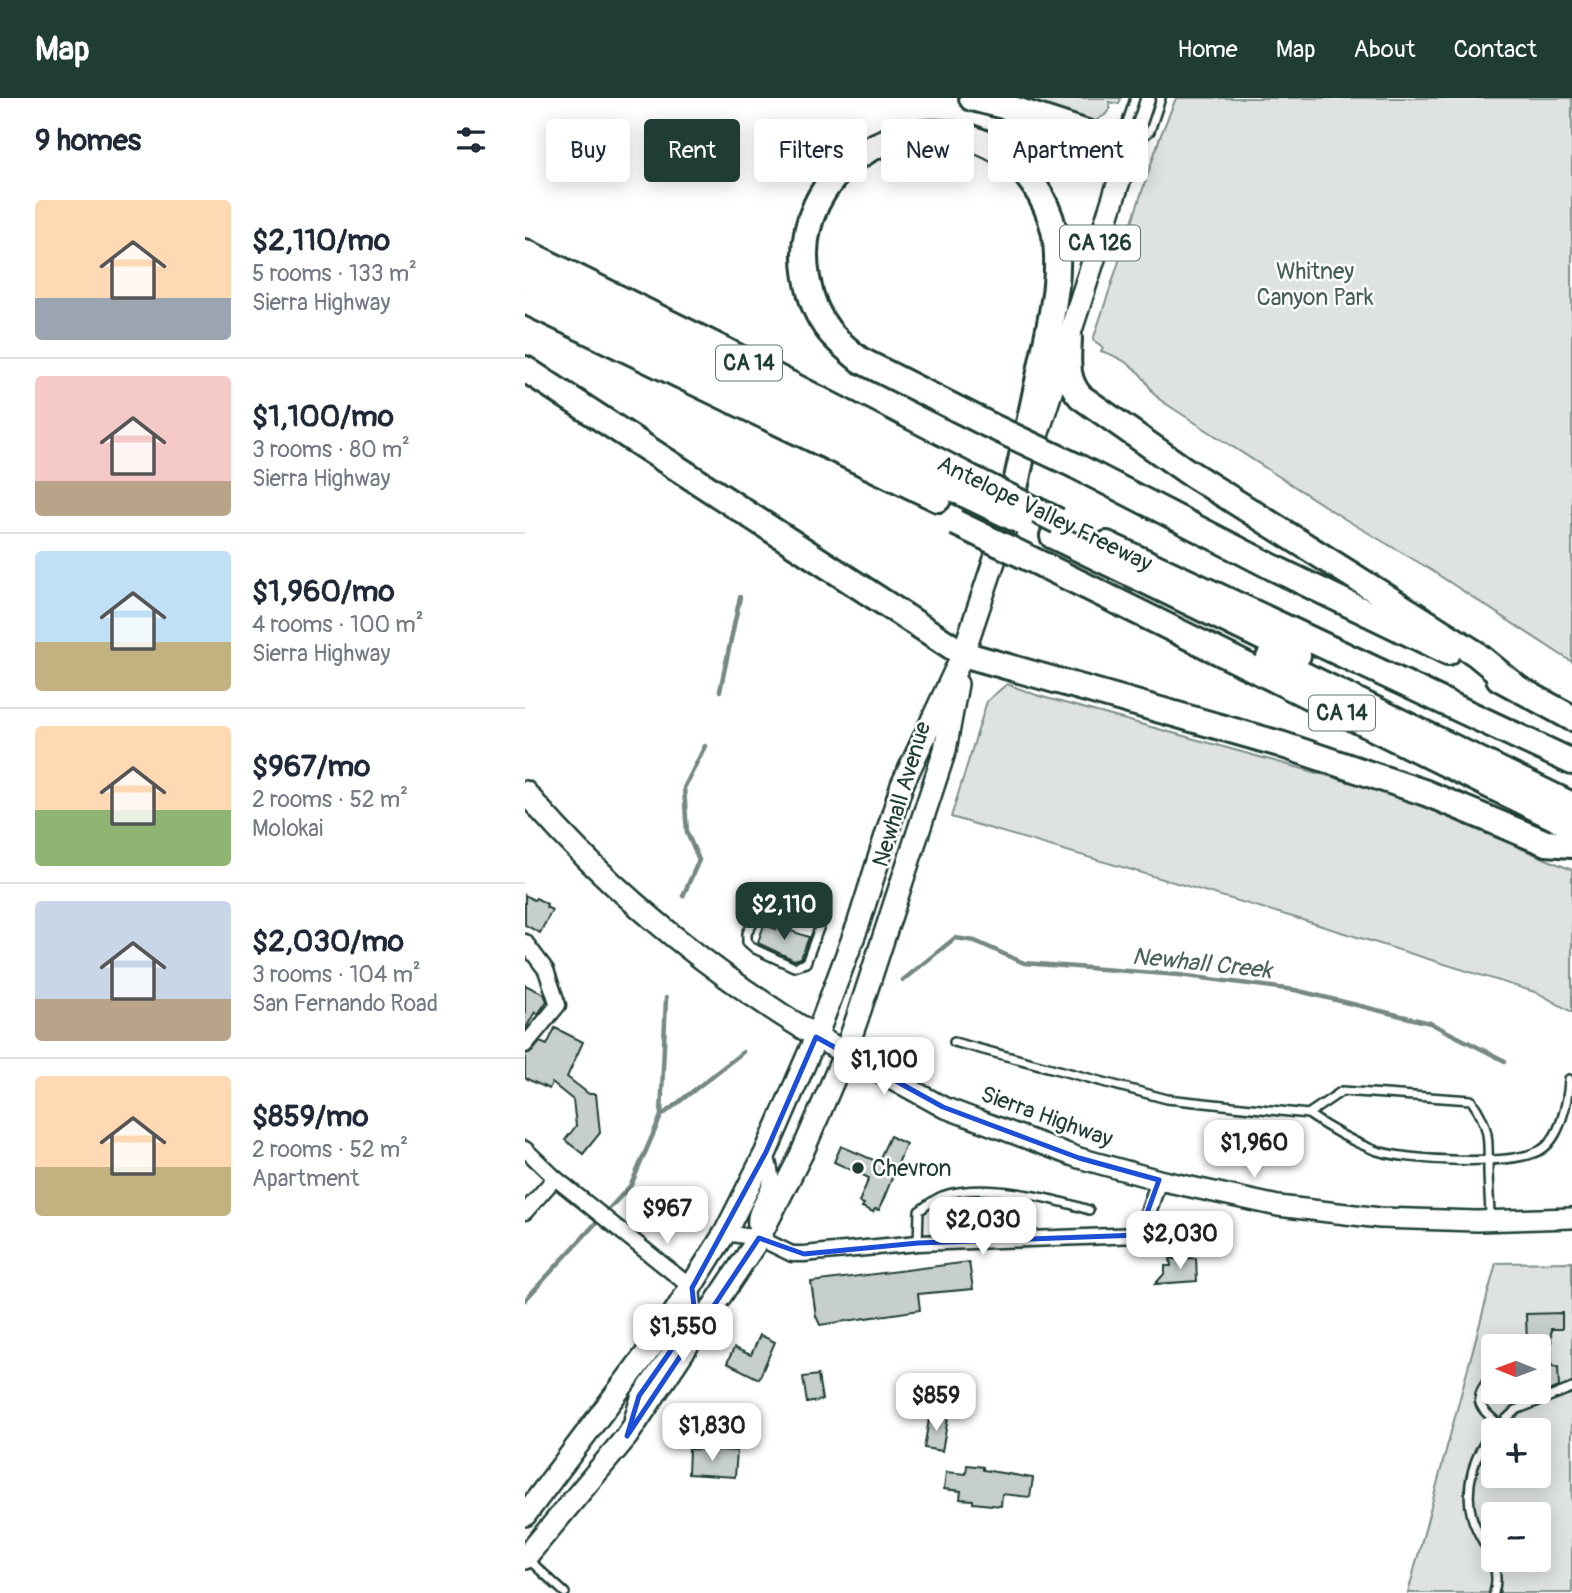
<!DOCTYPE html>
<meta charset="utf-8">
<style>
body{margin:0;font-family:Pangolin,sans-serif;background:#f2f2f3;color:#1f2937;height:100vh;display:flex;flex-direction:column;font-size:26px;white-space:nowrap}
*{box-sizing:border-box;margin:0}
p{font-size:23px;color:#747a83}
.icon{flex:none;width:38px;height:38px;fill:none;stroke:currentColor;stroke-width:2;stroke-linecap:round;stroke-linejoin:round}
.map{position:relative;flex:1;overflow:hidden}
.side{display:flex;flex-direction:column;background:#fff;width:525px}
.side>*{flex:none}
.banner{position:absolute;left:21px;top:21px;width:665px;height:63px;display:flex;gap:14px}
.needle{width:46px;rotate:271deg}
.buttons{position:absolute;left:956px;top:1236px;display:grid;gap:14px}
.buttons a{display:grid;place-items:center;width:70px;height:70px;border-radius:7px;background:#fff;box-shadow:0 4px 18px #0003;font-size:35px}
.price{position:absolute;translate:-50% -60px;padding:0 16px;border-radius:14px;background:#fff;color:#222;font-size:23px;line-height:46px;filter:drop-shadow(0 2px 4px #0008)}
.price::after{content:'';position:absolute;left:50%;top:42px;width:21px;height:16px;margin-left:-10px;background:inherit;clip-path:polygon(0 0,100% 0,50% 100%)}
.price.selected{background:#1f3d34;color:#fff}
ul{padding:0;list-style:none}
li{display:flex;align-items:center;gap:21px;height:175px;padding:0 35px}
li+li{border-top:2px solid #e0e1e3}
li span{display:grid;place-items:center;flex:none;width:196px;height:140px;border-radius:7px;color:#555}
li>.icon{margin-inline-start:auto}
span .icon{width:84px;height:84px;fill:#fffc;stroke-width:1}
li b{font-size:30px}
h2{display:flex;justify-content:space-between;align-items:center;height:84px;padding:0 35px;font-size:30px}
.tag{padding:0 24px;border-radius:7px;background:#fff;box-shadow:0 4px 18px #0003;font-size:24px;line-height:63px}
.tag.selected{background:#1f3d34;color:#fff}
header{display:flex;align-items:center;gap:42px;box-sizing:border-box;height:98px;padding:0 35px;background:#1f3d34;color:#fff}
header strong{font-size:33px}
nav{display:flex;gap:38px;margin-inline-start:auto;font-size:24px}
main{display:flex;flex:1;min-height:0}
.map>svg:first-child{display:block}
.green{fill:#dee3e2;stroke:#7e908b;stroke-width:2;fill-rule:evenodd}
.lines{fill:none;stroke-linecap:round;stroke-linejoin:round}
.stream{stroke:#758883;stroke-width:4.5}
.building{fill:#c7cfcc;stroke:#1f3d34;stroke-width:2}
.lane-casing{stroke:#1f3d34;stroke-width:12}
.street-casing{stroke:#1f3d34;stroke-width:19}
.secondary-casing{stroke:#1f3d34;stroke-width:24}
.primary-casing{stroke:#1f3d34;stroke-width:26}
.highway-casing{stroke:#1f3d34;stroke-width:30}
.lane{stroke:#fff;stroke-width:7}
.street{stroke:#fff;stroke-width:14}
.secondary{stroke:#fff;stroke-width:19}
.primary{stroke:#fff;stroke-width:21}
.highway{stroke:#fff;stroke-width:24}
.highway-bridge-casing{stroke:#1f3d34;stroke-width:30;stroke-linecap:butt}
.highway-bridge{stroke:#fff;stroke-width:24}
.marked{fill:none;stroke:#1d4ed8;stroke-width:5;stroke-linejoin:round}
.poi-dot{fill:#1f3d34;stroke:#fff;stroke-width:2.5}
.labels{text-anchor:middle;stroke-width:5;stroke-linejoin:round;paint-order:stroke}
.shield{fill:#fff;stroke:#627771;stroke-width:2}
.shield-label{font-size:21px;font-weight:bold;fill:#1f3d34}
.park-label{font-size:23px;fill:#455e57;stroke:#fff}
.street-label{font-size:23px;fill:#1f3d34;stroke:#fff}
.poi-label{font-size:23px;fill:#1f3d34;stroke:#fff;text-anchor:start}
.water-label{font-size:24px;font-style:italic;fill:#4a625b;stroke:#fff}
</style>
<header>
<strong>Map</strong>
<nav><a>Home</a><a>Map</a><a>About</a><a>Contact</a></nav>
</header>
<main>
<section class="side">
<h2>9 homes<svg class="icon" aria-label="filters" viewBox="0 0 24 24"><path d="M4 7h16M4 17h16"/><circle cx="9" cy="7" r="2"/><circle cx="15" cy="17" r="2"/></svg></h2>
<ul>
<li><span style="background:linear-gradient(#ffd9b3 70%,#9aa5b1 0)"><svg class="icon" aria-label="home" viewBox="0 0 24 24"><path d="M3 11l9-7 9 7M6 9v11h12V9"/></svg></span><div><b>$2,110/mo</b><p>5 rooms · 133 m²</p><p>Sierra Highway</p></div></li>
<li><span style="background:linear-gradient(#f6c9c9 75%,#b9a48a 0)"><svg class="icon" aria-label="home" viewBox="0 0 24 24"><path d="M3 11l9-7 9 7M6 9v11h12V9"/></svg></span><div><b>$1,100/mo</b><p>3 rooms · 80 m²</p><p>Sierra Highway</p></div></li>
<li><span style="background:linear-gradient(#bfe0f5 65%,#c2b280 0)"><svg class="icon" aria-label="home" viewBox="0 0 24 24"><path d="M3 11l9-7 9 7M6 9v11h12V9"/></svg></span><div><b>$1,960/mo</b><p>4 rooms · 100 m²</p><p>Sierra Highway</p></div></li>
<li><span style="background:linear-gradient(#ffd9b3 60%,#8fb573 0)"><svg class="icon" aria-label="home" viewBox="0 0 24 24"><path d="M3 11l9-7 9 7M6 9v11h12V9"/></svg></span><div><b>$967/mo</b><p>2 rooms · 52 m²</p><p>Molokai</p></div></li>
<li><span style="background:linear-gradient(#c9d6e8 70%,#b9a48a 0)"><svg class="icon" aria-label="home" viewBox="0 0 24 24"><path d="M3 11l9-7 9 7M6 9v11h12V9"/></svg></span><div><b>$2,030/mo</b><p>3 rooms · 104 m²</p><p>San Fernando Road</p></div></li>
<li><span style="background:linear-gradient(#ffd9b3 65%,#c2b280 0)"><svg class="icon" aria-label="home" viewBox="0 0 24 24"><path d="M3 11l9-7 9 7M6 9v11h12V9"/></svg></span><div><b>$859/mo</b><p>2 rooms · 52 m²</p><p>Apartment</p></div></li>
</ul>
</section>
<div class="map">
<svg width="1047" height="1495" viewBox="0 0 1047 1495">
<rect width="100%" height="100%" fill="#fff"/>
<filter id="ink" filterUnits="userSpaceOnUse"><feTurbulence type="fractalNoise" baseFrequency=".0143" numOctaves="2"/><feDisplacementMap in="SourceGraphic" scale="14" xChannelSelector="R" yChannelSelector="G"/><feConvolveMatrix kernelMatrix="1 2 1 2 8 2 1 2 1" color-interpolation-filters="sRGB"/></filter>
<g filter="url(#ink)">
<g class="green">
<polygon points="492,0 596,0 594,6 584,4 585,11 580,17 570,23"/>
<path d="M 651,0 L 1047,0 L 1047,564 L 898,467 L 823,423 L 638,304 C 627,297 624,286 616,277 C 606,266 590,257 576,253 L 578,249 L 568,242 L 635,39 Z"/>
<polygon points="482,586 514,598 865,695 1047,772 1047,914 1013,895 771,820 426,719 462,603"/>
<path d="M 1047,1164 L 1047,1495 L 883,1495 L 971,1165 ZM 968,1248 L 1013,1248 L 1013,1293 L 968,1293 ZM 968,1332 L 1013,1332 L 1013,1377 L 968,1377 ZM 968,1416 L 1013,1416 L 1013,1461 L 968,1461 Z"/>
</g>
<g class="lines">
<g class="stream">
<polyline points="195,593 215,499"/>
<polyline points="158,798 174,762 162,735 159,690 180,648"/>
<polyline points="378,882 430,840 450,843 499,865 654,877 770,892 905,925 980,963"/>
<polyline points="136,1018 141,900"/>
<polyline points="0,1202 106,1087 136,1018 218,954"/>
</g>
</g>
<g class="building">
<polygon points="0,797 9,802 11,800 22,806 21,809 27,812 15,835 0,827"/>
<polygon points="239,827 251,831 252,828 284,839 276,860 269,862 235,846 233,844"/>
<polygon points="0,887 19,896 22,903 13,916 10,914 0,932"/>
<polygon points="30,930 58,944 42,979 64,996 71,996 75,1035 58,1056 40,1042 51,1028 48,1002 27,985 24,991 0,980 0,956 7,954 15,944 22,947"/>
<polygon points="365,1038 381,1046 354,1112 350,1111 348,1114 337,1109 339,1106 334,1104 344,1080 309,1064 316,1048 353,1064"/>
<polygon points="671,1160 672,1183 630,1186 640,1175 640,1168 646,1168 645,1161"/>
<polygon points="444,1164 448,1191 393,1196 395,1212 295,1227 291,1218 286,1184"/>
<polygon points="1037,1215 1037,1231 1026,1231 1027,1268 1033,1269 1034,1289 1024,1293 1013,1293 1013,1248 1002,1248 1001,1216"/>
<polygon points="235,1237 250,1244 234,1281 202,1265 209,1250 226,1257"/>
<polygon points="293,1277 297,1302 282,1305 278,1279"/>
<polygon points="405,1316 423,1320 417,1353 399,1350"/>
<polygon points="164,1351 212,1353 210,1379 163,1376"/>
<polygon points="442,1367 458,1369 458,1372 508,1380 505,1399 477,1396 476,1408 448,1405 448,1402 435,1401 436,1393 419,1391 421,1374 441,1376"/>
</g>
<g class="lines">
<g class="lane-casing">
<g id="lane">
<polyline points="603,43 601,27 610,0"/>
<polyline points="610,46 625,33 636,0"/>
<polyline points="245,799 222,835 222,844 230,851 269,869 281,865 299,817"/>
<path d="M 429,944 L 642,1001 L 783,1016 L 817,993 L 946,1002 C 964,1027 964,1040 963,1071 C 963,1087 965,1105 965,1122"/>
<path d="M 783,1016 C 803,1030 826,1043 849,1052 C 881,1063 984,1068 1014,1053 C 1036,1042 1043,1002 1044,981"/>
<polyline points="614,1137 649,1142 684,1140"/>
<path d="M 393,1145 L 394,1113 C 401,1108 409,1101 417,1098 C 458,1084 524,1099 564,1112"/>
<path d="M 968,1276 C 948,1300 950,1307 974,1326"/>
<polyline points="969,1332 991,1312 1047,1290"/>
<path d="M 968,1333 C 949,1355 939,1390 947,1419 C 955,1447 978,1463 969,1495"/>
<polyline points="4,1462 40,1495"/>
</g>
</g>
<g class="street-casing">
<g id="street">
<polyline points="0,844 21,872 33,907 0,947"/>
<polyline points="0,1051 30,1080 167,1190 170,1218 114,1298 107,1320"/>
<polyline points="0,1114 30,1080"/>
<polyline points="200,1135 234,1140 267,1156 279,1156 393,1145 614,1137 623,1115 634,1082"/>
<path d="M 234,1140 C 222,1112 242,1106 246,1082 C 247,1074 242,1062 241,1054"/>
</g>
</g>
<g class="secondary-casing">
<polyline id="secondary" points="320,955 418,1009 554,1060 634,1082 753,1108 855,1120 952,1123 1047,1120"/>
</g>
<g class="primary-casing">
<g id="primary">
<polyline points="509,347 605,49"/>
<path d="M 0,694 C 87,797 203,889 320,955"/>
<polyline points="0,1417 136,1236 200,1135 241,1054 291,939 333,827 377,687 438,556 489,404"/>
<polyline points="0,1460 102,1338 234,1140 277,1055 320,955 333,918 420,652 432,586"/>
</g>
</g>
<g class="highway-casing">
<g id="highway">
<polyline points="447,0 479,8 605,49"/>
<polyline points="0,154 199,252 446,380"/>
<polyline points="0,178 441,397"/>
<polyline points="0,203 413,401"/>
<path d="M 544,240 C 543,262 540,282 556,299 L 660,372 L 950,555 L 989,587"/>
<polyline points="0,271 438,556 755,646 901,695 1021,745 1047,747"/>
<path d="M 464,327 L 335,262 C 324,253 313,244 304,233 C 292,218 285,198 282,180 C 263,73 381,0 473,52 C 501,70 521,99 529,132 C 539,179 523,232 514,279 C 504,325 494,372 484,418"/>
<polyline points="551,368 749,470 923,554"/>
<polyline points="528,438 773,557"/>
<polyline points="582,446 1047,664"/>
<polyline points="518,467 1047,728"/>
<polyline points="744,560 1047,707"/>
<polyline points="974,580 1047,620"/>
</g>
</g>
<use href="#lane" class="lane"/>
<use href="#street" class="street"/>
<use href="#secondary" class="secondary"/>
<use href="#primary" class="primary"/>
<use href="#highway" class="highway"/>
<g class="highway-bridge-casing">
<g id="highway-bridge">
<polyline points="464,327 551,368"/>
<polyline points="446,380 533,423"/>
<polyline points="441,397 495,423"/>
<polyline points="431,425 518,467"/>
</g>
</g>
<use href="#highway-bridge" class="highway-bridge"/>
</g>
</g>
<path class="marked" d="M 291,939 L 418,1009 L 554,1060 L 634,1082 L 614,1137 L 393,1145 L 279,1156 L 234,1140 L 102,1338 L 114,1298 L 170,1218 L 167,1190 L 241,1054 Z"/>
<circle class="poi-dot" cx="333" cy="1070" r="7"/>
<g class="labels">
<g class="shield">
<rect x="535" y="127.5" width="80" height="35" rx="5"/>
<rect x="191" y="247.5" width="66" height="35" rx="5"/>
<rect x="784" y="597.5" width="66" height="35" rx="5"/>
</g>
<g class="shield-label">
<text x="575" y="152">CA 126</text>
<text x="224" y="272">CA 14</text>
<text x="817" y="622">CA 14</text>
</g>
<g class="park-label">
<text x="790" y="181">Whitney<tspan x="790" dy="26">Canyon Park</tspan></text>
</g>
<g class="street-label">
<text transform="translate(520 415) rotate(26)" y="8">Antelope Valley Freeway</text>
<text transform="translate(376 696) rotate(-73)" y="8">Newhall Avenue</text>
<text transform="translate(522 1018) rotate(20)" y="8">Sierra Highway</text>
</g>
<g class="poi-label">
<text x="347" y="1078">Chevron</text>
</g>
<g class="water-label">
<text transform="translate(677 865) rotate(6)" y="8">Newhall Creek</text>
</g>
</g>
</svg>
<div class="buttons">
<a><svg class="needle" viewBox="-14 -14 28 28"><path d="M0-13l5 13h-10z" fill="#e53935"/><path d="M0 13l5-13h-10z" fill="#747a83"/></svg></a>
<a>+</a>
<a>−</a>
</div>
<b class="price selected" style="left:259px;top:844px">$2,110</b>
<b class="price" style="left:359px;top:999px">$1,100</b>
<b class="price" style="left:729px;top:1082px">$1,960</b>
<b class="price" style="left:142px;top:1148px">$967</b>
<b class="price" style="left:458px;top:1159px">$2,030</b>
<b class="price" style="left:655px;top:1173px">$2,030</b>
<b class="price" style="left:158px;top:1266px">$1,550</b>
<b class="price" style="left:411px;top:1335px">$859</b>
<b class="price" style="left:187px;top:1365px">$1,830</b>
<div class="banner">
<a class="tag">Buy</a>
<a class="tag selected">Rent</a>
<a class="tag">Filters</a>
<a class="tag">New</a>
<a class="tag">Apartment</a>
</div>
</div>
</main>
